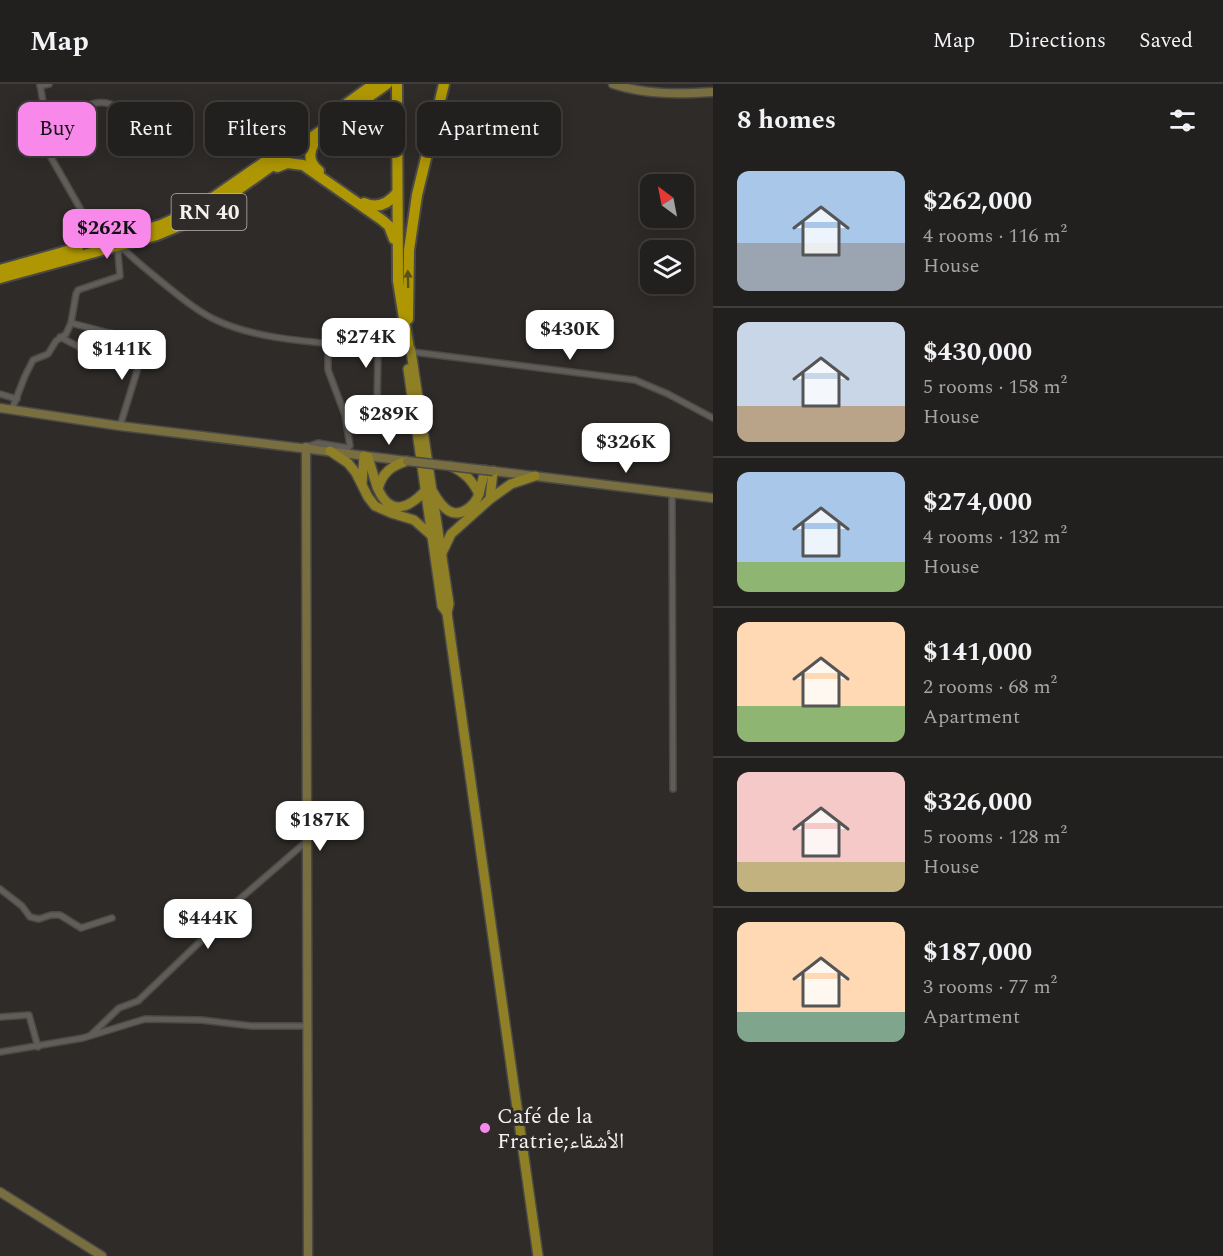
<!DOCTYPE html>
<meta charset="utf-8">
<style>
body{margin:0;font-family:Spectral,"Noto Naskh Arabic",serif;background:#2a2827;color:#f1f3f6;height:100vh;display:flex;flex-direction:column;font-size:22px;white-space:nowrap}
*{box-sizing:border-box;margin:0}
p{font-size:20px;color:#a2a3a4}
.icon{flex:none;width:33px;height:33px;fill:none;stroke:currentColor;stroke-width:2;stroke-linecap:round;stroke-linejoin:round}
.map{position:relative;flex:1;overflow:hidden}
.panel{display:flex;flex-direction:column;background:#22201e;width:510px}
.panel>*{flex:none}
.top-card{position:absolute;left:18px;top:18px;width:570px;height:54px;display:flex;gap:12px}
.needle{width:39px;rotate:328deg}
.tools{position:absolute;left:640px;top:90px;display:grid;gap:12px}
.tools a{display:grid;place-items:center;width:54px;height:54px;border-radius:12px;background:#22201e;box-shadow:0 3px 15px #0003,0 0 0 2px #3f3e3c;font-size:30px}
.price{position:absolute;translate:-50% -51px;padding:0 14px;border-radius:12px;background:#fff;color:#222;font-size:20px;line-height:39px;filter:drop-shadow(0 2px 3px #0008)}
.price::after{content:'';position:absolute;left:50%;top:36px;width:18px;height:14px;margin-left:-9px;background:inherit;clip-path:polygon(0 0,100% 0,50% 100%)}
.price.active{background:#f888ea;color:#111}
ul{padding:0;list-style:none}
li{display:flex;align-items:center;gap:18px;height:150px;padding:0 24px}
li+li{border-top:2px solid #3f3e3c}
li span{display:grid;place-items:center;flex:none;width:168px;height:120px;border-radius:12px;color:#555}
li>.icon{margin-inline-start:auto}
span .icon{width:72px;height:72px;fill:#fffc;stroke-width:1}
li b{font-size:26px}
h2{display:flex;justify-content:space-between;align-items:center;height:72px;padding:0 24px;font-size:26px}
.pill{padding:0 21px;border-radius:12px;background:#22201e;box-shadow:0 3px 15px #0003,0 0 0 2px #3f3e3c;font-size:21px;line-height:54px}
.pill.active{background:#f888ea;color:#111}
header{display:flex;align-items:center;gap:36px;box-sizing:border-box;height:84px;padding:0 30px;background:#22201e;border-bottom:2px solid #3f3e3c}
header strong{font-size:28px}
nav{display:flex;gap:33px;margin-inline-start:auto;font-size:21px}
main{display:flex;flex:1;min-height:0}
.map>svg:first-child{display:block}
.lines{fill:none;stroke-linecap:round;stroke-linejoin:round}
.street-casing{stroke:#4b4946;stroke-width:8}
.secondary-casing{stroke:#4b4946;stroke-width:11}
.primary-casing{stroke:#4b4946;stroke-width:12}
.highway-casing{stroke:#4b4946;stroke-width:14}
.street{stroke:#605d59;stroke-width:5}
.secondary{stroke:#786e3f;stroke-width:8}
.primary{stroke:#8f8026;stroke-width:9}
.highway{stroke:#af9704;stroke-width:10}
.secondary-bridge-casing{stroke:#4b4946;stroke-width:11;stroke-linecap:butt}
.secondary-bridge{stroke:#786e3f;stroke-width:8}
.oneway{fill:#5b511b}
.poi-dot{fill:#f888ea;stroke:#2e2b28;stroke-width:2}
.labels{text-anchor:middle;stroke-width:6;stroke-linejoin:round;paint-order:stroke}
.shield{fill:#2e2b28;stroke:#b9b6b3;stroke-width:1.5}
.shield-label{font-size:21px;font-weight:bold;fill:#f4f2ef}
.poi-label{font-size:22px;fill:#f4f2ef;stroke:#2e2b28;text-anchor:start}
</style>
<header>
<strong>Map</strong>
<nav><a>Map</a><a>Directions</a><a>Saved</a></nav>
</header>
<main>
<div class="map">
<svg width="713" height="1172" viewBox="0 0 713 1172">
<rect width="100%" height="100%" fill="#2e2b28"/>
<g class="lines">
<g class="street-casing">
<g id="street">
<polyline points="40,0 44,24 40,54 81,126 96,160"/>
<polyline points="40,2 49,0"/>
<path d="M 44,24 C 50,25 58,26 64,26 C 90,26 94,10 122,25"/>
<path d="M 115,155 C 126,170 144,183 158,195 C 177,210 196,227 218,237 C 264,258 326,258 376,264 L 378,267 L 377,323 L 374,325 L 344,328"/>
<polyline points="71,239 144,258 160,260"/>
<polyline points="60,253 83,265 104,268 106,266 111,249"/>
<polyline points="405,267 635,296 668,310 713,334"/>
<polyline points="0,310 17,315"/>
<polyline points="12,325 25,292 33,276 48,270 56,257 66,250 71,239 76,210 78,206 120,192 118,170 121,162"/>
<polyline points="120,342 137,287 144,258"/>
<polyline points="306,363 318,359 348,364 350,362 345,331 328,286 328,258"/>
<polyline points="672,409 673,705"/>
<polyline points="0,805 22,822 30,833 39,835 51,831 60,831 81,844 112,834"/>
<polyline points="0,933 29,931 38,963"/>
<polyline points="91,951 119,924 138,917 205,853 219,833 307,757"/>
<polyline points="0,968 83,954 145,935 201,936 252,942 307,942"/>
</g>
</g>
<g class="secondary-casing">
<g id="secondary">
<path d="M 613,0 C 646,11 680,10 713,8"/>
<polyline points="0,324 120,342 407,377"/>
<polyline points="306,363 308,1172"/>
<polyline points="493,387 713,414"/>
<polyline points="0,1108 102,1172"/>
</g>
</g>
<g class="primary-casing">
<g id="primary">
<polyline points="408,259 411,267 449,520 447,529 538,1172"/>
<polyline points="408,285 442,522 447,529"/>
<polyline points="330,367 348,379 356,389 368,413 375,422 391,429 414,436 431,451"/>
<polyline points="368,373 377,403"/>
<path d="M 407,377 C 391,382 382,389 378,405 C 390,432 408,425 425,407"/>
<polyline points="362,399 364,372"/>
<path d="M 433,408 C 437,415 442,423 449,427 C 461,434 475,421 479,410 C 472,396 465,389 451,382"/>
<polyline points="479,410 485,386"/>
<polyline points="490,415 493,387"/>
<polyline points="441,471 451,450 490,415 511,400 535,392"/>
</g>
</g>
<g class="highway-casing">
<g id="highway">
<polyline points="397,0 398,197 408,259"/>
<polyline points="338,26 374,0"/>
<path d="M 319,52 C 309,64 306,77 319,87"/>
<polyline points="277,83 287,79 303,81 382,136 389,142 394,155"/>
<path d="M 364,119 C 377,125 388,120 397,109"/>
<polyline points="128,151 161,141 198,124 279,68"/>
<polyline points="0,186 78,164"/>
<polyline points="0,194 157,151 198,134 387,0"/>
<polyline points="408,235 409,166 417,111 444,0"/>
</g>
</g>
<use href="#street" class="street"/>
<use href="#secondary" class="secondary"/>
<use href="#primary" class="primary"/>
<use href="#highway" class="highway"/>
<g class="secondary-bridge-casing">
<polyline id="secondary-bridge" points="407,377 493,387"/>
</g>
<use href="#secondary-bridge" class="secondary-bridge"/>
</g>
<defs><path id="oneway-solid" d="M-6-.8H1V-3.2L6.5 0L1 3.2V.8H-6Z" transform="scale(1.5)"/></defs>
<use class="oneway" href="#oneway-solid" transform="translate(408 195) rotate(-91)"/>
<circle class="poi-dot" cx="485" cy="1044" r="6"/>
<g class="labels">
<rect class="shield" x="171.5" y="110" width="75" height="36" rx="4.5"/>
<g class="shield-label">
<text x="209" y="135">RN 40</text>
</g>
<g class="poi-label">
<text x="497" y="1039">Café de la<tspan x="497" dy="25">Fratrie;الأشقاء</tspan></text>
</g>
</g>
</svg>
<div class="tools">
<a><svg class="needle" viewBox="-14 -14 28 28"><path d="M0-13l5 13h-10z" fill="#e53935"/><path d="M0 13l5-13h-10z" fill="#a2a3a4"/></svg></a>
<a><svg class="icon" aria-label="layers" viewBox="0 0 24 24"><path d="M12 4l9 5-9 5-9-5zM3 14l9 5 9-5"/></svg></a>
</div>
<b class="price active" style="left:107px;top:176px">$262K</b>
<b class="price" style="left:570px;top:277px">$430K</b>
<b class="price" style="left:366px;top:285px">$274K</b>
<b class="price" style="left:122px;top:297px">$141K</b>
<b class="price" style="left:389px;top:362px">$289K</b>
<b class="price" style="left:626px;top:390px">$326K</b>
<b class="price" style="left:320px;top:768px">$187K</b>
<b class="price" style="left:208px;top:866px">$444K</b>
<div class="top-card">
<a class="pill active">Buy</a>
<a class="pill">Rent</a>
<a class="pill">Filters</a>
<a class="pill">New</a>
<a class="pill">Apartment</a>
</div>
</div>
<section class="panel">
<h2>8 homes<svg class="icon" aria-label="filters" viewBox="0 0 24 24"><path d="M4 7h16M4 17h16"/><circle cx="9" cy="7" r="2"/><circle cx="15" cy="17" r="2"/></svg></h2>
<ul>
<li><span style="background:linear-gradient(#a9c7e8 60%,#9aa5b1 0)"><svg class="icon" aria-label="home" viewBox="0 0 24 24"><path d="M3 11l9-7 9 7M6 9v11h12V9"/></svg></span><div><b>$262,000</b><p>4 rooms · 116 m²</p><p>House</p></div></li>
<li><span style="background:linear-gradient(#c9d6e8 70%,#b9a48a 0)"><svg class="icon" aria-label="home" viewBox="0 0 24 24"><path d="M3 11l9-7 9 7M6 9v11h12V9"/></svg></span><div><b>$430,000</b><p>5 rooms · 158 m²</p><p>House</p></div></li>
<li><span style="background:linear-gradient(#a9c7e8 75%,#8fb573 0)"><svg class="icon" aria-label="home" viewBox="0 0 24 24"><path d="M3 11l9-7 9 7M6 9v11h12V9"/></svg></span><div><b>$274,000</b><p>4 rooms · 132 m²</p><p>House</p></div></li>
<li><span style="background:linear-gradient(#ffd9b3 70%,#8fb573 0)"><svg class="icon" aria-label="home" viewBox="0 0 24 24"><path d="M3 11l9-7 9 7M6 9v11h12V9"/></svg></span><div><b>$141,000</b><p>2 rooms · 68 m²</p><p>Apartment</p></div></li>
<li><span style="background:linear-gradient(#f6c9c9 75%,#c2b280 0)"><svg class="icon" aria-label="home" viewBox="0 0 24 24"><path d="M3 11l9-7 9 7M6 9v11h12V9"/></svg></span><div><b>$326,000</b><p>5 rooms · 128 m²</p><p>House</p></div></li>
<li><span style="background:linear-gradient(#ffd9b3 75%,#7fa58c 0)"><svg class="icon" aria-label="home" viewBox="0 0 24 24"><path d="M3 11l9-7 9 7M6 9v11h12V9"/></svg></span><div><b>$187,000</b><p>3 rooms · 77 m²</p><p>Apartment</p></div></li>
</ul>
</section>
</main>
